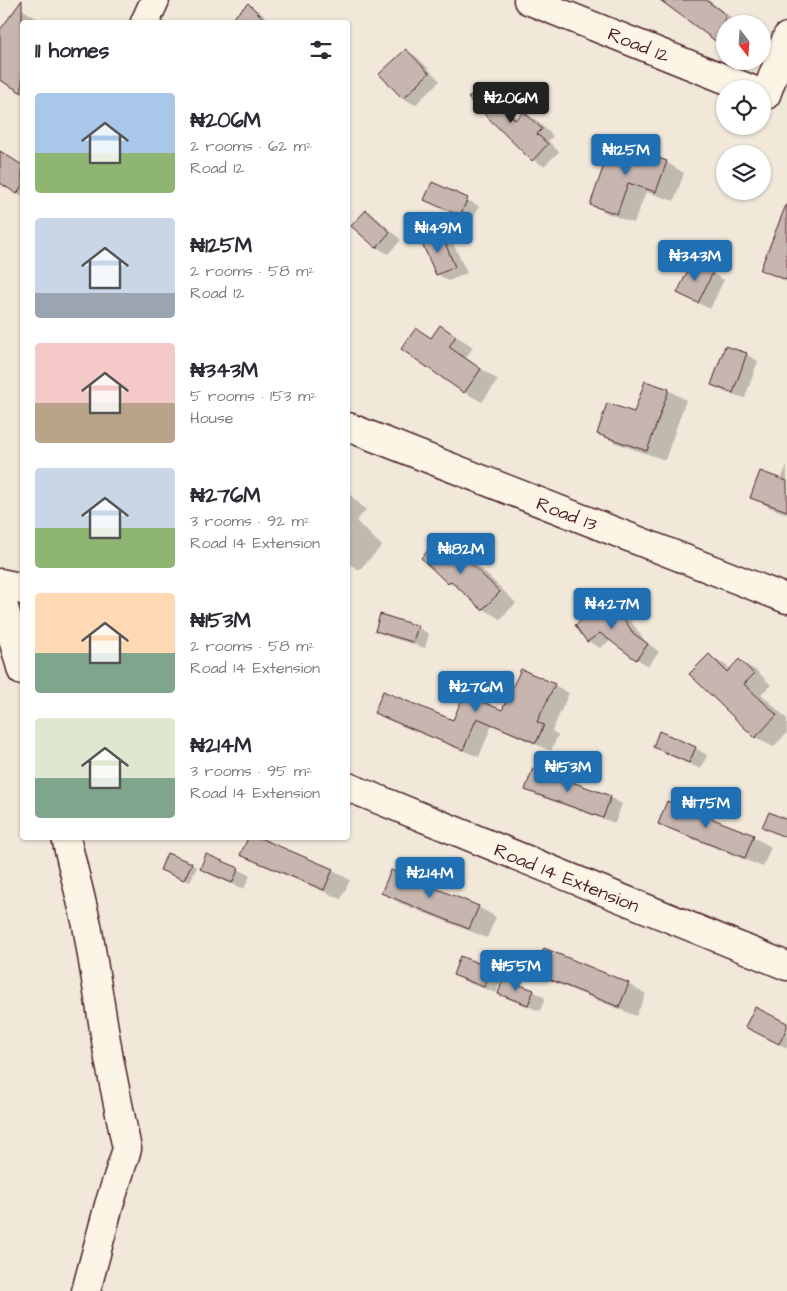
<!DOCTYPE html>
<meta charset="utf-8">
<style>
body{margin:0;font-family:"Architects Daughter",sans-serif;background:#f7f7f7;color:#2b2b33;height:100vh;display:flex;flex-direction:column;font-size:19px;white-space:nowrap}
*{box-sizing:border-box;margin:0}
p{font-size:16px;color:#7c7c81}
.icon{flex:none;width:28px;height:28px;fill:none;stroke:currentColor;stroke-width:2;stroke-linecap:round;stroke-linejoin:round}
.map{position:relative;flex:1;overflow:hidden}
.details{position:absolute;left:20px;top:20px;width:330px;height:820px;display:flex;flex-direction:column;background:#fff;border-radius:5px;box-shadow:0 1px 4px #0004}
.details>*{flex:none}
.needle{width:32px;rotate:163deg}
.controls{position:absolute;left:716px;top:15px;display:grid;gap:10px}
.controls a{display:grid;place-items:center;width:55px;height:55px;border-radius:50%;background:#fff;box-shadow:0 1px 4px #0004;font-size:25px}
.price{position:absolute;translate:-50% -42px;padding:0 11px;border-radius:5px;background:#1f6fb2;color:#fff;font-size:16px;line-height:32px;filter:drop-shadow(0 1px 2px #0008)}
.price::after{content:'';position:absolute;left:50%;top:30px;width:15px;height:11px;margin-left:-8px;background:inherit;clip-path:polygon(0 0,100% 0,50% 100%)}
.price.selected{background:#222;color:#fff}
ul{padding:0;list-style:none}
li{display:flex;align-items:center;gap:15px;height:125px;padding:0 15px}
li span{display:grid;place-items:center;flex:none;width:140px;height:100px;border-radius:5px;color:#555}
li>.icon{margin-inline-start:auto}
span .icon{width:60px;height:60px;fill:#fffc;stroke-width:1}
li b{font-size:21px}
h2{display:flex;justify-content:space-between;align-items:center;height:60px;padding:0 15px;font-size:21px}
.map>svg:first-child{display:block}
.shadow{fill:#0003}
.building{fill:#c7b6af;stroke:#4a1f2b}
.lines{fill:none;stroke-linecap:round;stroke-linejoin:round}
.minor-casing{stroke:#4a1f2b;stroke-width:31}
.minor{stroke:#fcf5e5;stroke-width:28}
.labels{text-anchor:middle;stroke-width:5;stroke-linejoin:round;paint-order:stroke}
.street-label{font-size:19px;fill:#4a1f2b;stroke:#fcf5e5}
</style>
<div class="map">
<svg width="787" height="1291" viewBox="0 0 787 1291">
<rect width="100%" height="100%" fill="#f1e8da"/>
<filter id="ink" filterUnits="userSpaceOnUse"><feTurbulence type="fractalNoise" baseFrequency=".02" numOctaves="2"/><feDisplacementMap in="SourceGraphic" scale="10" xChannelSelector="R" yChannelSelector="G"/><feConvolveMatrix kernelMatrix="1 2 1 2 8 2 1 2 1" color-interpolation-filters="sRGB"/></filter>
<g filter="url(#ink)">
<g class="shadow">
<polygon points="663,0 708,0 740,24 725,24 725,45"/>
<polygon points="248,5 260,12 271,22 230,22"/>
<polygon points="19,7 42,22 22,22 22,92 0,78 0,32"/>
<polygon points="406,50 417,57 440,81 415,105 403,98"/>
<polygon points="481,87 493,94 518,119 524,113 536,120 553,136 548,141 559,152 544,166 533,160"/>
<polygon points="613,144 666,162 684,173 674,201 646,192 634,223 609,214 591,204"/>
<polygon points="0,151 22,165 22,196 0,182"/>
<polygon points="425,199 467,200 479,206 472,222 437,206"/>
<polygon points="366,212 378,219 401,240 388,254 376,247"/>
<polygon points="787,214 787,282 762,269"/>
<polygon points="441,234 452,241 467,273 449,281 437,274"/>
<polygon points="693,263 724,280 710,309 678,293"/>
<polygon points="441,326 473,347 466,358 498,380 482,402 464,392 416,329 432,339"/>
<polygon points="746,354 758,361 745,398 724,392 713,385"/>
<polygon points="668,390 686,400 665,460 616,443 598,433 634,414"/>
<polygon points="787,465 787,514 769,507 751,497 781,480"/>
<polygon points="348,493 366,510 356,521 382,546 359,570 348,563"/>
<polygon points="438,542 475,563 516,603 500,619 483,609 466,593 449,583"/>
<polygon points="611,602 622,609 645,641 659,652 648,666 637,659 611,640 600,648 588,641"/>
<polygon points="417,627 429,634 425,648 389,637 377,630"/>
<polygon points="709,656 727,666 731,670 739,661 757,671 771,685 761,694 787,719 787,733 773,747 755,737"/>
<polygon points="554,685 569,693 552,731 558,735 551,751 492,725 479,757 390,721 375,712 454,722 502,711"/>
<polygon points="654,747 695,748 707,755 701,769 666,754"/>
<polygon points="527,789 610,797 622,804 615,823 538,796"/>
<polygon points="660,823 753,837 771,847 763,867 678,833"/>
<polygon points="249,838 257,838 332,870 350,880 341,899 260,864 242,854"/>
<polygon points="191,864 197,867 190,882 167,873"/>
<polygon points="201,869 238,869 250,876 244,889 213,876"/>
<polygon points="383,893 478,907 496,917 487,938 400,903"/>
<polygon points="461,958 491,970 503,976 496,993 466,982 455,975"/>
<polygon points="535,972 628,984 646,994 636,1016 553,982"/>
<polygon points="533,991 545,998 540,1011 511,1000 499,993"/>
<polygon points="787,1025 787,1048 758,1033"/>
</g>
<g class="building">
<polygon points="22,0 22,93 0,80 0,30"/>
<polygon points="660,0 706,0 725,14 725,48"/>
<polygon points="248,3 267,22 229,22"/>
<polygon points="406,49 429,73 403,99 379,74"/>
<polygon points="481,86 515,120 524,112 542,129 537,134 548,144 532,161 468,98"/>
<polygon points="612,142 667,161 656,192 628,183 617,214 590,205"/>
<polygon points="0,151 22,165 22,185 17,194 0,183"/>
<polygon points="432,182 468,198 460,216 424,200"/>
<polygon points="786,205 787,205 787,280 760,270"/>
<polygon points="366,210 390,232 376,248 351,226"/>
<polygon points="441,233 455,267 436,275 421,241"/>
<polygon points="692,262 713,272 698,303 677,293"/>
<polygon points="440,325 456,336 449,347 481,369 464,393 401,349 416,328 431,338"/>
<polygon points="725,346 747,353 733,393 711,385"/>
<polygon points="645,381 669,389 647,451 597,434 607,403 634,412"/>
<polygon points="760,471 787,481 787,511 750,498"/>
<polygon points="438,540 453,556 458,551 500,592 482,610 451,581 448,584 421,558"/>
<polygon points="611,600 633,633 648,644 636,660 600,633 587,642 575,625"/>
<polygon points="380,614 418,626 413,642 375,631"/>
<polygon points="709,654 727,672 739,659 754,674 744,684 777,715 755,738 689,674"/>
<polygon points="521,669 555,684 537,722 544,725 536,743 477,718 463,750 374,713 383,691 453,720 464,694 502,710"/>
<polygon points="659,731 696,747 689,763 653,747"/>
<polygon points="533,768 611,796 603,818 525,790"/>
<polygon points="667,801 754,835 745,858 658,824"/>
<polygon points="769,812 787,820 787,838 762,827"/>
<polygon points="248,838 260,838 333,869 324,890 240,855"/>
<polygon points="167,853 192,863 184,880 160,870"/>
<polygon points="206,854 239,868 232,883 200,869"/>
<polygon points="391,870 479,906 469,929 381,893"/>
<polygon points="544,948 629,983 619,1007 534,973"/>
<polygon points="460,956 491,968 484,987 453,975"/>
<polygon points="503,979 534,990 528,1005 498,994"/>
<polygon points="755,1007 787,1023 787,1028 779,1044 745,1027"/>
</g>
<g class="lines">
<g class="minor-casing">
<g id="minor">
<polyline points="528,0 750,89"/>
<polyline points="145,22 155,0"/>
<polyline points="766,95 787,37"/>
<polyline points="348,427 787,599"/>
<polyline points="0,583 19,587 22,590"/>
<polyline points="0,593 22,671"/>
<polyline points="348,787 787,966"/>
<polyline points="66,838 87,925 109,1059 127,1149 109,1205 86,1291"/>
</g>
</g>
<use href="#minor" class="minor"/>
</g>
</g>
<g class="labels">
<g class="street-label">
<text transform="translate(639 44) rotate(22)" y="7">Road 12</text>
<text transform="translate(567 513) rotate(21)" y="7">Road 13</text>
<text transform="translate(567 877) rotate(22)" y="7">Road 14 Extension</text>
</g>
</g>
</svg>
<div class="controls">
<a><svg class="needle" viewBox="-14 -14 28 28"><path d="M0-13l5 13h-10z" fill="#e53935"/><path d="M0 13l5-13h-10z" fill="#7c7c81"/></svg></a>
<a><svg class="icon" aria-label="locate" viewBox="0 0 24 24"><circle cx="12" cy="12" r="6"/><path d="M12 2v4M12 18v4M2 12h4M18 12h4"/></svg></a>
<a><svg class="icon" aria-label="layers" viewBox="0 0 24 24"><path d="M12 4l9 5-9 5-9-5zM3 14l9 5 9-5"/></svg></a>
</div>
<b class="price selected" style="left:511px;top:124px">₦206M</b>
<b class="price" style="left:626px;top:176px">₦125M</b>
<b class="price" style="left:438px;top:254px">₦149M</b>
<b class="price" style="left:695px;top:282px">₦343M</b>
<b class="price" style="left:461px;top:575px">₦182M</b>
<b class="price" style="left:612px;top:630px">₦427M</b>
<b class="price" style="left:476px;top:713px">₦276M</b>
<b class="price" style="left:568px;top:793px">₦153M</b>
<b class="price" style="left:706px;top:829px">₦175M</b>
<b class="price" style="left:430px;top:899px">₦214M</b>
<b class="price" style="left:516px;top:992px">₦155M</b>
<section class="details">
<h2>11 homes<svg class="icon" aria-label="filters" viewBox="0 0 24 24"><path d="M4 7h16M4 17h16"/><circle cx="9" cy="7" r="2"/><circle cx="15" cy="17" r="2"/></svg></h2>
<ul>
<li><span style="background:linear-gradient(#a9c7e8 60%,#8fb573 0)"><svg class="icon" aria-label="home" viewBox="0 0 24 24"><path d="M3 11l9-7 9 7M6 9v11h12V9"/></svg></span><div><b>₦206M</b><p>2 rooms · 62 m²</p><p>Road 12</p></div></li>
<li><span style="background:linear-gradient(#c9d6e8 75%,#9aa5b1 0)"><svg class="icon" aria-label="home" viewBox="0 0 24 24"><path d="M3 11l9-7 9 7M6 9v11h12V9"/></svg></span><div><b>₦125M</b><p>2 rooms · 58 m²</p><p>Road 12</p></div></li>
<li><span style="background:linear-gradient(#f6c9c9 60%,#b9a48a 0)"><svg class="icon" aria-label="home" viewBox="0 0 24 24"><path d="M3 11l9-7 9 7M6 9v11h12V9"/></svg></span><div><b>₦343M</b><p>5 rooms · 153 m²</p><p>House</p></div></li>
<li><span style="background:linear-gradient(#c9d6e8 60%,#8fb573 0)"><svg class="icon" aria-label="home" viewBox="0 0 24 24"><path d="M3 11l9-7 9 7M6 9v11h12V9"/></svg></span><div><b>₦276M</b><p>3 rooms · 92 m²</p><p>Road 14 Extension</p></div></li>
<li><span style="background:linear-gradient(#ffd9b3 60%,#7fa58c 0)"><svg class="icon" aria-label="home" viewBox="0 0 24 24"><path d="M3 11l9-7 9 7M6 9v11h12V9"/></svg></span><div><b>₦153M</b><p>2 rooms · 58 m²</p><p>Road 14 Extension</p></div></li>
<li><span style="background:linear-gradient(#dfe7d0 60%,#7fa58c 0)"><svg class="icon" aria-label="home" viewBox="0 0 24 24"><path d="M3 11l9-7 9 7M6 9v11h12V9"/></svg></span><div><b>₦214M</b><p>3 rooms · 95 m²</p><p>Road 14 Extension</p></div></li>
</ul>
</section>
</div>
